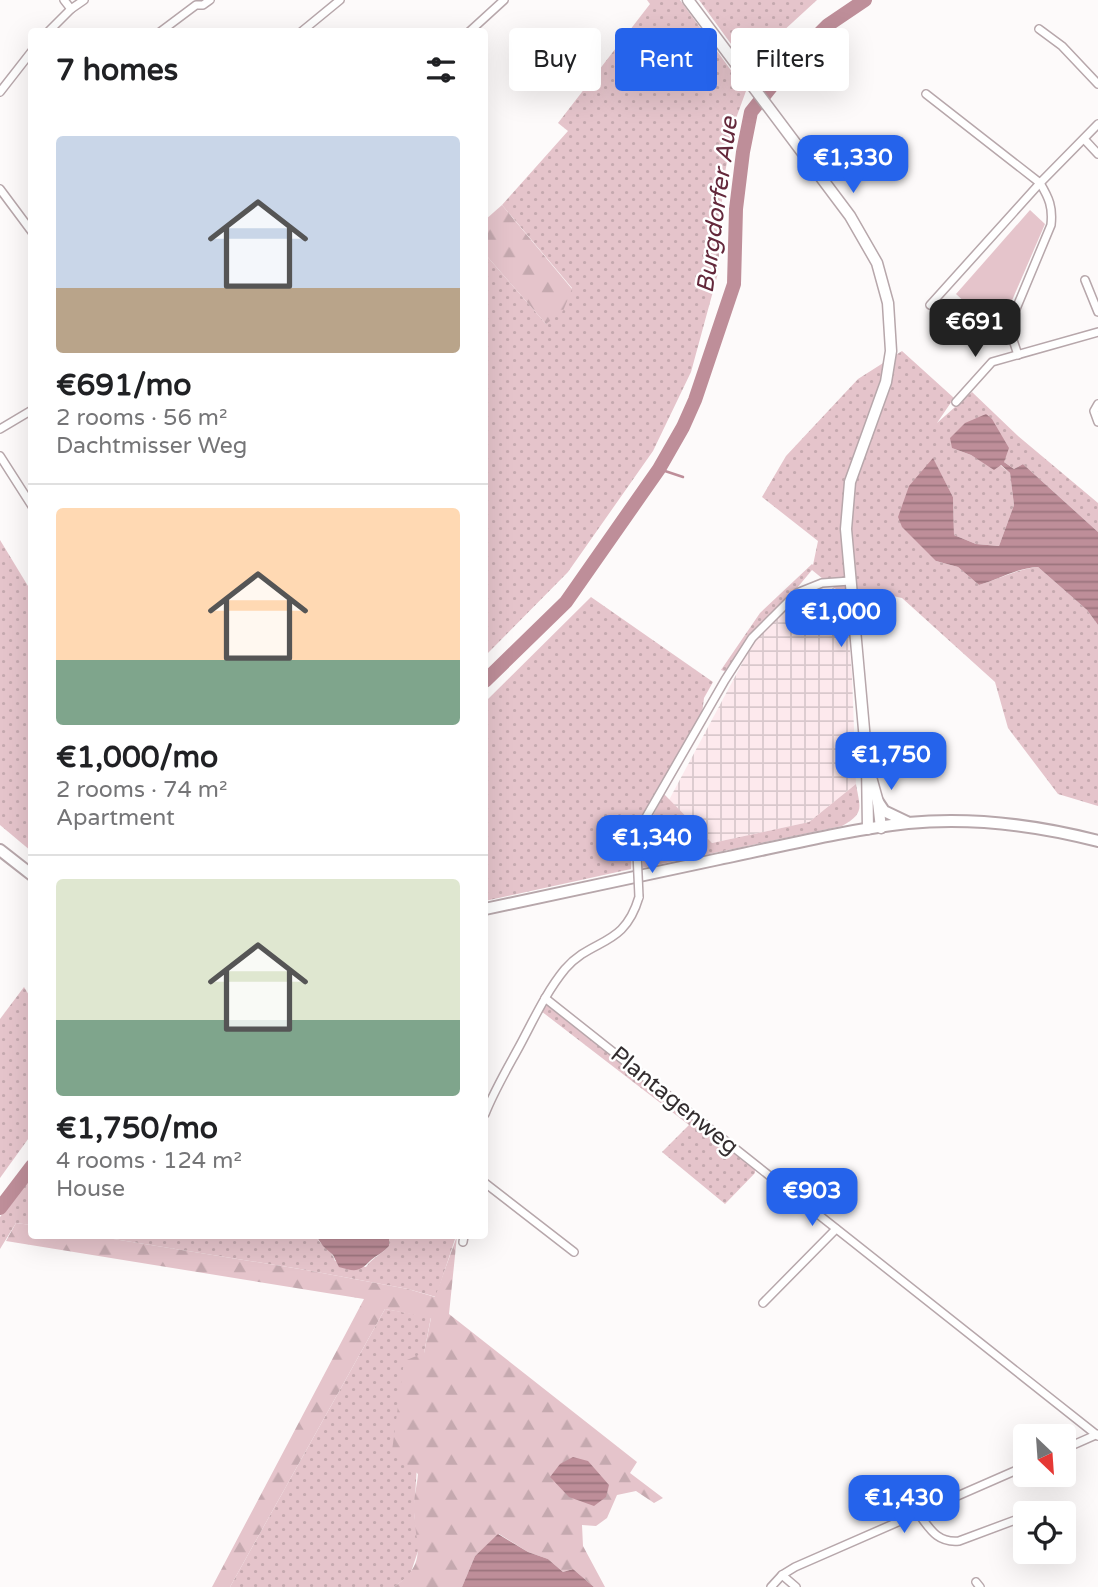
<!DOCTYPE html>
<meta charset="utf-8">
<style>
body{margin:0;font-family:"Varela Round",sans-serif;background:#f2f2f2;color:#202124;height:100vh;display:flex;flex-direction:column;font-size:26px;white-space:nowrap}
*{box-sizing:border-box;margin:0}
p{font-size:23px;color:#757577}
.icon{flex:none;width:38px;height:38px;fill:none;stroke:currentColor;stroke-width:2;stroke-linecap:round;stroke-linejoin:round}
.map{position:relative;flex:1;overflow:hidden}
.sheet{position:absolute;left:28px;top:28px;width:460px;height:1211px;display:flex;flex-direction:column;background:#fff;border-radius:7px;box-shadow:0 7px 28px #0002}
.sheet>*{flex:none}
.top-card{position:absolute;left:509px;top:28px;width:483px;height:63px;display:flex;gap:14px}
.needle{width:46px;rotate:155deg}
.tools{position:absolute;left:1013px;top:1424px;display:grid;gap:14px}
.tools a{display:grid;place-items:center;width:63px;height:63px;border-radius:7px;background:#fff;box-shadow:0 7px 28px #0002;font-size:35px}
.price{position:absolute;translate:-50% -60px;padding:0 16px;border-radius:14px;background:#2563eb;color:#fff;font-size:23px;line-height:46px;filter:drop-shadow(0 2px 4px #0008)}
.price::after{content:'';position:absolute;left:50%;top:42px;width:21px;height:16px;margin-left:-10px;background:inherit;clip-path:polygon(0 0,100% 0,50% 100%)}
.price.on{background:#222;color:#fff}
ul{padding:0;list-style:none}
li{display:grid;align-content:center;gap:14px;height:371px;padding:0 28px}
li+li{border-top:2px solid #e0e0e0}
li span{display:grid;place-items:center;height:217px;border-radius:7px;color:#555}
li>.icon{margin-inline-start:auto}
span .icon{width:126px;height:126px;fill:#fffc;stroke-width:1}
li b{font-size:30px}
h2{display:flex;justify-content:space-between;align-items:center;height:84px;padding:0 28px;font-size:30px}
.chip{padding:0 24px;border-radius:7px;background:#fff;box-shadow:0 7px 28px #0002;font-size:24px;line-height:63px}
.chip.on{background:#2563eb;color:#fff}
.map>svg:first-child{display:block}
.industrial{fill:url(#industrial-grid)}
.grass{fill:url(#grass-dots)}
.forest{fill:url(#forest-firs)}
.green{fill:#e5c4cb}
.water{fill:url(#water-rules)}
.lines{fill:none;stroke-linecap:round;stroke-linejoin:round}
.stream{stroke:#be8e99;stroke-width:2.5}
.river{stroke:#be8e99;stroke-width:14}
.street-casing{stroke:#b7a7ab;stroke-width:10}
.secondary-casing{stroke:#b7a7ab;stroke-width:13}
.primary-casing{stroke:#b7a7ab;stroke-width:14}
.street{stroke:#fff;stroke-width:7}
.secondary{stroke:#fff;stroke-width:10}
.primary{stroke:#fff;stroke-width:10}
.street-bridge-casing{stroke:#b7a7ab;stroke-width:10;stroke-linecap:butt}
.street-bridge{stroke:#fff;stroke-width:7}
.labels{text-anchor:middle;stroke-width:5;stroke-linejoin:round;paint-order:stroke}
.street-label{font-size:23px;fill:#332d2f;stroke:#fff}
.water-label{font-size:24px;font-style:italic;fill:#64283b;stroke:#fff}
</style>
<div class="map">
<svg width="1098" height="1587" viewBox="0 0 1098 1587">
<defs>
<pattern id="industrial-grid" width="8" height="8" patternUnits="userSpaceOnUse" patternTransform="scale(1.75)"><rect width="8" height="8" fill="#fde9ed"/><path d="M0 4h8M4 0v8" fill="none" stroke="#d9c8cc"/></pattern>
<pattern id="grass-dots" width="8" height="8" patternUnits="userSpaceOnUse" patternTransform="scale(1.75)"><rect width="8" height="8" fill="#e5c4cb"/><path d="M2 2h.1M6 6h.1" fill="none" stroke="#c5a9af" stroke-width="1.8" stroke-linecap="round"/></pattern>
<pattern id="forest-firs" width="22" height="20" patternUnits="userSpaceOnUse" patternTransform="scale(1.75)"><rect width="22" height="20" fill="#e5c4cb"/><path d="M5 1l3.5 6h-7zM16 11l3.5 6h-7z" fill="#c5a9af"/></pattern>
<pattern id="water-rules" width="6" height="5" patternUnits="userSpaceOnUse" patternTransform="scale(1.75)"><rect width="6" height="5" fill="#be8e99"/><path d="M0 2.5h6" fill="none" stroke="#9b747d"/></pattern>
</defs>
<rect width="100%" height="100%" fill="#fdfafa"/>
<polygon class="industrial" points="834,588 845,593 852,675 856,784 809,822 712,843 669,800 753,643 797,597 812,589"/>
<g class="grass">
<polygon points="647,0 680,0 746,91 735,121 723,183 718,273 691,372 653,451 568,572 485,656 485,254 546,324 572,288 502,205 568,131 558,123 650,4"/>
<polygon points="699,0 817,0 781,33 750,70"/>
<path d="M 902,351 L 954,398 L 937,423 L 972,392 L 1018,436 L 1098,503 L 1098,532 L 1023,464 L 1014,469 L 1004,462 L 952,448 L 971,455 L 994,469 L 1000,465 L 1010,473 L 1014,505 L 999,546 L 976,544 L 954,535 L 953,497 L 933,459 L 936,561 L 958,567 L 979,585 C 999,579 1017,569 1038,567 L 1087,610 L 1098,625 L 1098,806 L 1058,794 L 1008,728 L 995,682 L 902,598 L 870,591 L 845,593 L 834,588 L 812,570 L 727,672 L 721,670 L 760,613 L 812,564 L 813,565 L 818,541 L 762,497 L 786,456 L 858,379 Z"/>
<polygon points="0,540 31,591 31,851 0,825"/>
<polygon points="591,597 713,682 704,698 702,714 640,820 632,838 631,869 485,901 485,702"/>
<path d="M 856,784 C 860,808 865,813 842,826 L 642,868 L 645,831 L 664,794 L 712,843 L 809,822 Z"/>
<polygon points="24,987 32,1000 31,1135 0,1178 0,1019"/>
<polygon points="546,1005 554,1007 755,1168 755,1173 725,1204 662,1152 689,1125 541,1011"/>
<polygon points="31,1175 31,1225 16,1223 0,1249 0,1217"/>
<path d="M 95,1236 L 316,1236 C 320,1246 332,1249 335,1261 L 366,1267 C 372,1258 382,1254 389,1246 L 389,1236 L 456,1236 L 436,1297 L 408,1289 L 306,1270 Z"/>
<polygon points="385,1309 431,1317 424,1353 414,1513 419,1548 410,1575 394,1587 230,1587"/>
</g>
<g class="forest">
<polygon points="502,205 572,289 563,311 546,324 485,254 485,220"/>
<path d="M 16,1223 L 31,1225 L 32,1236 L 95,1236 L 306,1270 L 408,1289 L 435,1297 L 457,1236 L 449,1314 L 637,1462 L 630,1473 L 663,1498 L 654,1503 L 636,1491 L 617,1495 L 607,1518 L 596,1526 L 582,1525 L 583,1546 L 605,1587 L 594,1587 L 573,1569 L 563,1572 L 548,1559 L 528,1552 L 499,1534 L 475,1556 L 462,1587 L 394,1587 C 428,1563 416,1548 414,1513 C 413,1500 417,1486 418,1474 L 392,1451 L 404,1361 L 424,1353 L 431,1318 L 385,1309 L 230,1587 L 212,1587 L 364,1299 L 6,1241 Z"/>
</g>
<polygon class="green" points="1030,210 1045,224 998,333 956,294"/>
<g class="water">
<path d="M 986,414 L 992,419 L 1009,448 L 1004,462 L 1014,469 L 1023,464 L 1098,532 L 1098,625 L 1087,610 L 1038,567 C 1017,568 999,579 979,585 L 958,567 L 936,561 L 902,527 L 898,517 L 909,486 L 933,458 L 953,497 L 954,535 L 976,544 L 999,546 L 1014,505 L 1010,473 L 1001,465 L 994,470 L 971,455 L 952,448 L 950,438 L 965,423 Z"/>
<path d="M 316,1236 L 389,1236 L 389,1246 C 384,1252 377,1255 371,1260 C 359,1272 356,1272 339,1267 L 333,1255 L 323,1246 Z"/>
<polygon points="573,1457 588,1461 609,1485 606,1497 594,1506 569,1497 550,1477 560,1464"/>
<polygon points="498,1534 528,1552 548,1559 563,1572 573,1569 594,1587 462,1587 475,1556"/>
</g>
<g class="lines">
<polyline class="stream" points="659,469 683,477"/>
<g class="river">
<polyline points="485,681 566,602 659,469 683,427 695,400 734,284 736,209 743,152 751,112 790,63 828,25 865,0"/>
<polyline points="0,1208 32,1166"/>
</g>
<g class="street-casing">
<g id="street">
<polyline points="71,9 84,0"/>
<polyline points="1039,29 1062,46 1098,84"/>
<polyline points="48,32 71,9 64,0"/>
<polyline points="160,32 196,5 203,5 210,0"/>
<polyline points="301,32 340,0"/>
<polyline points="469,32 504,0"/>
<polyline points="0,92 32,51"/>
<path d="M 926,94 L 1040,183 C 1049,198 1053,207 1051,225 L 1011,321 L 1011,334 L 1018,355"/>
<polyline points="1084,139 1098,154"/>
<polyline points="0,189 32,232"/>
<polyline points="1085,280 1098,312"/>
<polyline points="930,305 1040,183 1098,124"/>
<polyline points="956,402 992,362 1098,332"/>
<polyline points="1098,404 1094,411 1098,422"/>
<polyline points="0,429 32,410"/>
<polyline points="0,456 32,506"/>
<polyline points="637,853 640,834 645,819 725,680 752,638 797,593 822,583 850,581"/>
<polyline points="545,998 1098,1436"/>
<path d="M 485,1114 C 494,1091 507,1069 519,1047 C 533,1021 546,992 565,969 C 593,937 624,948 639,897"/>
<polyline points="485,1183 574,1252"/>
<polyline points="463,1242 464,1236"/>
<polyline points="763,1303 836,1229"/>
<polyline points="1064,1449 1098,1434"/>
<path d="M 918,1513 C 930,1529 937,1543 959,1541 L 1026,1516"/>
<polyline points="1038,1514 1042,1513"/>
<polyline points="782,1575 796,1587"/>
<polyline points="976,1582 980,1587"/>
<polyline points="771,1587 782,1575 795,1567 1026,1466"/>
</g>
</g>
<g class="secondary-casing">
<g id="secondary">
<polyline points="688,0 850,216 877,263 888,303 891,351 886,382 850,482 846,529 867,763 868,829"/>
<polyline points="871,777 878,802 881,828"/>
</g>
</g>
<g class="primary-casing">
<g id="primary">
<polyline points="878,802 884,811 907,822"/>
<polyline points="0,850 32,875"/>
<path d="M 485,909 C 563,892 641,876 719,859 C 782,846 845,830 908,823 C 972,817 1036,825 1098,841"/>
</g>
</g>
<use href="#street" class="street"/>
<use href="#secondary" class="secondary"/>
<use href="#primary" class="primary"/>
<g class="street-bridge-casing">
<polyline id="street-bridge" points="637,853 639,897"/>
</g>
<use href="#street-bridge" class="street-bridge"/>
</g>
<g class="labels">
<g class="street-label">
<text transform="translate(675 1100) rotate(39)" y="8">Plantagenweg</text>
</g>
<g class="water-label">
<text transform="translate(717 205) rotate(-82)" y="8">Burgdorfer Aue</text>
</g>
</g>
</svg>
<div class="tools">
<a><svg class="needle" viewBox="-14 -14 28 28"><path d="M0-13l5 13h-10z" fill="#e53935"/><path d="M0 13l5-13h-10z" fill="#757577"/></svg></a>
<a><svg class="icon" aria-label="locate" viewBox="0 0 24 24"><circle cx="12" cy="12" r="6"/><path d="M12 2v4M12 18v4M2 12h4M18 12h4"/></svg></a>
</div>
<b class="price" style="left:853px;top:195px">€1,330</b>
<b class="price on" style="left:975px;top:359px">€691</b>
<b class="price" style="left:841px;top:649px">€1,000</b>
<b class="price" style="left:891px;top:792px">€1,750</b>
<b class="price" style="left:652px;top:875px">€1,340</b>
<b class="price" style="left:812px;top:1228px">€903</b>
<b class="price" style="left:904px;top:1535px">€1,430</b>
<div class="top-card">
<a class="chip">Buy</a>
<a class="chip on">Rent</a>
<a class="chip">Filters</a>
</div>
<section class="sheet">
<h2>7 homes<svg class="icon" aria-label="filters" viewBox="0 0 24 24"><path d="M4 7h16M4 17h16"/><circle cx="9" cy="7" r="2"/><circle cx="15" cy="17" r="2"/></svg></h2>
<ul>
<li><span style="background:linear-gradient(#c9d6e8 70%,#b9a48a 0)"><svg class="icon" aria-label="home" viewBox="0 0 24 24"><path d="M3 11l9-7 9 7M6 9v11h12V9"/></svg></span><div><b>€691/mo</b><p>2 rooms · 56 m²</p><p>Dachtmisser Weg</p></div></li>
<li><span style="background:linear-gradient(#ffd9b3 70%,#7fa58c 0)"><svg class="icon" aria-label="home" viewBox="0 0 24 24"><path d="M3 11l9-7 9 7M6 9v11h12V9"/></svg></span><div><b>€1,000/mo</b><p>2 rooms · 74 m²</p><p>Apartment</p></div></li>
<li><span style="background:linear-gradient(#dfe7d0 65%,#7fa58c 0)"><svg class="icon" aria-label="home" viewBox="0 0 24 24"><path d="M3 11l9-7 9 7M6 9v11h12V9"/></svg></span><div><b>€1,750/mo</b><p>4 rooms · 124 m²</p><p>House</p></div></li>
</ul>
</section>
</div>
